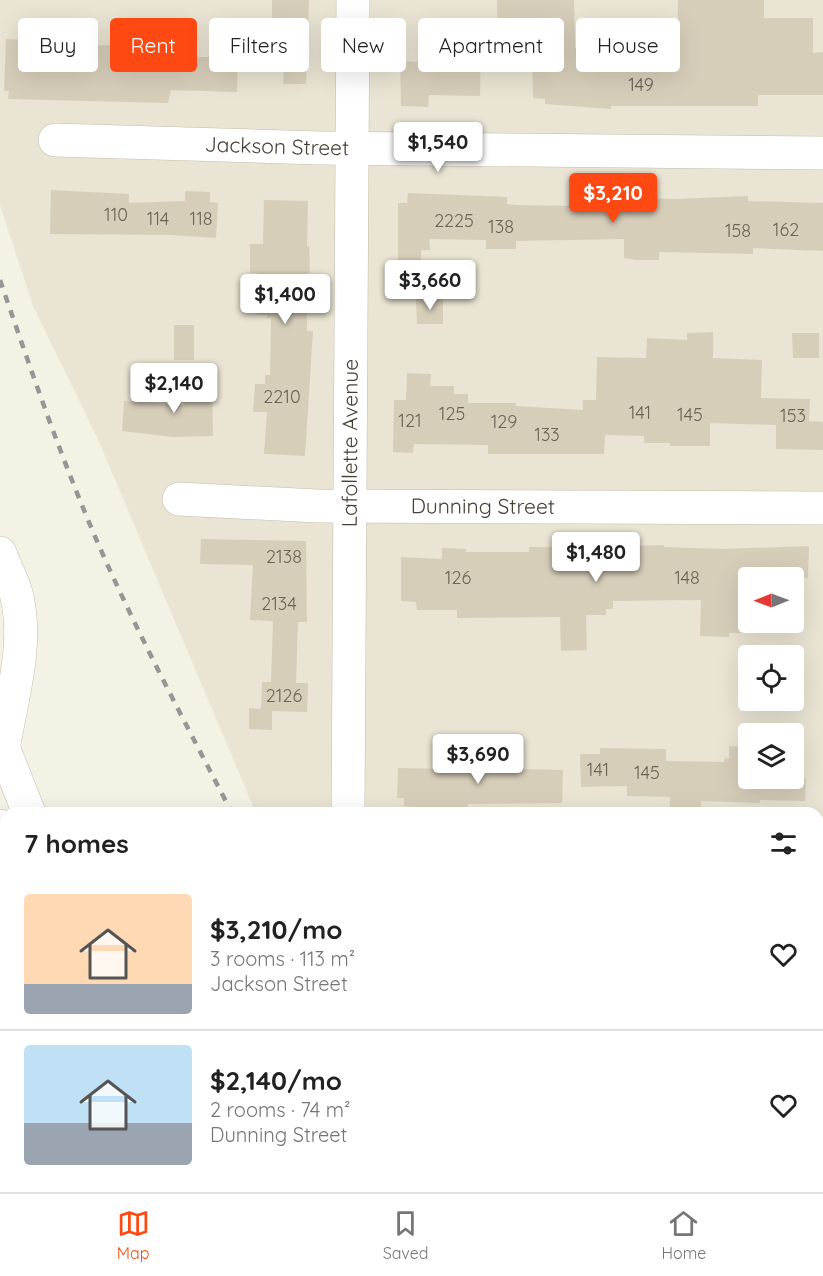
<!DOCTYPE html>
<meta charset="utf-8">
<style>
body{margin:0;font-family:Quicksand,sans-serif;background:#f6f6f6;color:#222;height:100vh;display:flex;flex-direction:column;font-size:22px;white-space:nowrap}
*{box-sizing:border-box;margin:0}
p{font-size:20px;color:#767676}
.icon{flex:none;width:33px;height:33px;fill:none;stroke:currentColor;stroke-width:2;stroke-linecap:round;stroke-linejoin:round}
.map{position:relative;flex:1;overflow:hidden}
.details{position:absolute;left:0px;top:807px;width:824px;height:386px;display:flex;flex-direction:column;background:#fff;border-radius:18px 18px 0 0;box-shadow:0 6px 24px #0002}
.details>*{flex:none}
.hud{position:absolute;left:18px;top:18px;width:788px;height:54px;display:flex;gap:12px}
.needle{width:39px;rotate:269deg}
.tools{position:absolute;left:738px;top:567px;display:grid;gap:12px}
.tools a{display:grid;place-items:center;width:66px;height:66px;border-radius:6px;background:#fff;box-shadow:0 6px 24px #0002;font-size:30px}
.price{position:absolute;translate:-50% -51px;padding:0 14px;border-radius:6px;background:#fff;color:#222;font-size:20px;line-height:39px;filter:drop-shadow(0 2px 3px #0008)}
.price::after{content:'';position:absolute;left:50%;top:36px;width:18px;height:14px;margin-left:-9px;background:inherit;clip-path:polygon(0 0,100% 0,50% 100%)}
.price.on{background:#ff4912;color:#fff}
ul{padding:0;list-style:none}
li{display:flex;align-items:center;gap:18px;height:150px;padding:0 24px}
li+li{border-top:2px solid #e0e0e0}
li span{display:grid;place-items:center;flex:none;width:168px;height:120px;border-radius:6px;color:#555}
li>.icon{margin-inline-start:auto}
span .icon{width:72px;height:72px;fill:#fffc;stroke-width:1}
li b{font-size:26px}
h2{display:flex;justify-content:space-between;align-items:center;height:72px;padding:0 24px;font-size:26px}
.chip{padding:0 21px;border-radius:6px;background:#fff;box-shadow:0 6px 24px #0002;font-size:21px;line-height:54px}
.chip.on{background:#ff4912;color:#fff}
.tab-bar{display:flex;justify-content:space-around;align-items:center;height:84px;border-top:2px solid #e0e0e0;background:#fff;font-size:16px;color:#767676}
.tab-bar a{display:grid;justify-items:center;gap:3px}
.tab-bar .on{color:#ff4912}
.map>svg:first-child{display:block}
.residential{fill:#e9e4d3;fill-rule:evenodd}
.commercial{fill:#f8eacf}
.building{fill:#d7ceba}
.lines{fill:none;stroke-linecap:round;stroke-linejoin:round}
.minor-casing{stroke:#c3bdaa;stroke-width:34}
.minor{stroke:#fff;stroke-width:33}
.rail{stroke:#969696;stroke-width:4.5;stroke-dasharray:8 8;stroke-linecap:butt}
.labels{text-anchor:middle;stroke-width:5;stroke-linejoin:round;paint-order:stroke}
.number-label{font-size:18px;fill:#6b6556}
.street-label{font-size:21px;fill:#474234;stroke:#fff}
</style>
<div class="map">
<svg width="823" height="1192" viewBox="0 0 823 1192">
<rect width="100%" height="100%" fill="#f4f1e5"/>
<g class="residential">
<path d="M 0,0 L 823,0 L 823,1108 L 818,1105 L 818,813 L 256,813 L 97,437 L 33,306 L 0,205 ZM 748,578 L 794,578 L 794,622 L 748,622 ZM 748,656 L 794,656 L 794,700 L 748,700 ZM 748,734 L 794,734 L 794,778 L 748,778 Z"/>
<polygon points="6,1080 6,1186 273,1187 267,1192 4,1192 0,1188 0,1087"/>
<polygon points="600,1187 654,1187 651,1192 609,1192"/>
</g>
<g class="commercial">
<polygon points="0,857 6,864 6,1080 0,1087"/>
<polygon points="818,1105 823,1108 823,1192 651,1192 654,1186 818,1186"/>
<polygon points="273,1186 466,1186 470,1192 268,1192"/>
<polygon points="498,1187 552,1187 564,1192 503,1192"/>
</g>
<g class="building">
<polygon points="272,0 309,0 306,84 283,84 286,32 272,32"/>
<polygon points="497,0 574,0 575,48 613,48 613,54 677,55 678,0 764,0 764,18 813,18 813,53 823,52 823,95 758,95 758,106 611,106 611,109 545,104 545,99 533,98 532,40 498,41"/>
<polygon points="6,39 29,40 29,46 125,45 125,57 238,57 237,92 171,90 168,103 8,99 9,91 4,91"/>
<polygon points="452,42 481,42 480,96 429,95 428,107 401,106 400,61 417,62 418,56 452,57"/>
<polygon points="51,190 129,194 129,203 185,201 185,191 210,192 210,202 218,203 216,238 172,235 50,234"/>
<polygon points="586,192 606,192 606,197 676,199 748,196 748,201 823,203 823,251 753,248 753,254 659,252 659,260 636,260 624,258 624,239 516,241 516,249 486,249 486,240 429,239 430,250 421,250 421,265 398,263 398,203 407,203 408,193 507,197 507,204 516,205 577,206 577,202 586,202"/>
<polygon points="264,200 308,201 307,246 309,246 310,273 307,273 307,331 313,331 305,456 264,454 267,412 253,412 255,384 265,384 265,375 270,375 271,318 267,318 267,315 257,315 257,273 250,273 250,244 263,244"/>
<polygon points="416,299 443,299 443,324 417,324"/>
<rect x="174" y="325" width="20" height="35"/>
<polygon points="713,332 713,358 762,360 761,398 810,399 809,421 823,422 823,450 776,449 776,425 710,423 710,446 670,446 670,443 644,443 644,436 605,435 604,454 488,454 488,445 414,444 413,453 393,452 394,400 406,400 407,373 431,374 430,386 454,386 454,394 468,394 468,403 516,403 516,406 583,410 583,400 596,400 597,357 646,358 647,338 687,340 687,333"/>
<polygon points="792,333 819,333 819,358 793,358"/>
<polygon points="184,380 212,380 213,436 173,437 122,431 124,401 184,405"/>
<polygon points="201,539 306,541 307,622 298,622 296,683 308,683 307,712 272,711 272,730 249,729 249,708 261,709 262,682 271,682 273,621 250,620 253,565 200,564"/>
<polygon points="664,545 664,547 724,549 809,546 808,578 748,578 748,633 729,633 729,637 700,636 701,600 613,601 613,609 606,609 606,615 586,615 587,650 561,651 560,617 457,618 457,610 417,610 416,602 401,601 401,557 442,559 442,548 466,549 466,552 529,552 529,547 633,548 633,546"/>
<polygon points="729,746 748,747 748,778 806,778 805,801 760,800 760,803 701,801 700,813 670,813 670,797 627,796 627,786 581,787 580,754 600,754 600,748 666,749 666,761 724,762 725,758 729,759"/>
<polygon points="442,759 508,761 508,765 522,764 522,769 563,770 562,803 468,804 468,811 404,806 404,798 397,798 398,768 441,769"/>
</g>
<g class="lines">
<g class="minor-casing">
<g id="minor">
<path id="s1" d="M 55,140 L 319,148 L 823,153"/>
<path id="s2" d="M 179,499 L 317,506 L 823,508"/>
<path d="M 0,553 C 5,568 14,582 17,597 C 28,645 12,697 4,744"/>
<polyline points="5,752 29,813"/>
<path id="s3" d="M 348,813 L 353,0"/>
<polyline points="0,826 6,831"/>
<polyline points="818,855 823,855"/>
<polyline points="818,1075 823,1065"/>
<polyline points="552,1186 564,1192"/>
<polyline points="600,1186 609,1192"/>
<polyline points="53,1192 58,1186"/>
<polyline points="752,1192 755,1186"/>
</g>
</g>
<use href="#minor" class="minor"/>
<g class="rail">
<path d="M 0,280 C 32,373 64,467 104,557 C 143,644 188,728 232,813"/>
<polyline points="479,1186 483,1192"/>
</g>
</g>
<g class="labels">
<g class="number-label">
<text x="641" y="91">149</text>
<text x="116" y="221">110</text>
<text x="158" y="225">114</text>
<text x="201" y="225">118</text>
<text x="454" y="227">2225</text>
<text x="501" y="233">138</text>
<text x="786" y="236">162</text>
<text x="738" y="237">158</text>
<text x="282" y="403">2210</text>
<text x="640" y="419">141</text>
<text x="452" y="420">125</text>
<text x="690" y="421">145</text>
<text x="793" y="422">153</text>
<text x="410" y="427">121</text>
<text x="504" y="428">129</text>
<text x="547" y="441">133</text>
<text x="284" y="563">2138</text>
<text x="458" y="584">126</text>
<text x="687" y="584">148</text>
<text x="279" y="610">2134</text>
<text x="284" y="702">2126</text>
<text x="598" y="776">141</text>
<text x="647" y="779">145</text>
</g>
<g class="street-label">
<text dy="7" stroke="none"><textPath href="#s1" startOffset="222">Jackson Street</textPath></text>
<text dy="7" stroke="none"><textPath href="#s3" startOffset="370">Lafollette Avenue</textPath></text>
<text dy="7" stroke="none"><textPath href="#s2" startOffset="304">Dunning Street</textPath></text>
</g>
</g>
</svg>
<div class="tools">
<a><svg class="needle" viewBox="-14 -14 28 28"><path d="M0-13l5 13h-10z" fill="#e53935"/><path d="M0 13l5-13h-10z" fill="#767676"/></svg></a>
<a><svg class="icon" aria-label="locate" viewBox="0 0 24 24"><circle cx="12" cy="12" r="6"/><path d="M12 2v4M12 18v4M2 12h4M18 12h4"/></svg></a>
<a><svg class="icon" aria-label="layers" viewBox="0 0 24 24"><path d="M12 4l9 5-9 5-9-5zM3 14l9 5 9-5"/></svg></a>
</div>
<b class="price" style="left:438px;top:173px">$1,540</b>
<b class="price on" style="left:613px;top:224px">$3,210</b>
<b class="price" style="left:430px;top:311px">$3,660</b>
<b class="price" style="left:285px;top:325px">$1,400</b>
<b class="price" style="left:174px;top:414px">$2,140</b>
<b class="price" style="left:596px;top:583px">$1,480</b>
<b class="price" style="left:478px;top:785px">$3,690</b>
<div class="hud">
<a class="chip">Buy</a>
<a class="chip on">Rent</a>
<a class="chip">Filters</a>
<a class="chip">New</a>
<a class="chip">Apartment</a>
<a class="chip">House</a>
</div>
<section class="details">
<h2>7 homes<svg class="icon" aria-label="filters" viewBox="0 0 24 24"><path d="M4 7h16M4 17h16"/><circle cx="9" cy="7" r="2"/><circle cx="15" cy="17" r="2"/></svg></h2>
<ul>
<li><span style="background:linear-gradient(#ffd9b3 75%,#9aa5b1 0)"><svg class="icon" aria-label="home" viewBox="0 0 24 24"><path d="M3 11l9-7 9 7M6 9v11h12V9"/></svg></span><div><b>$3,210/mo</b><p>3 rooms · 113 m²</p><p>Jackson Street</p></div><svg class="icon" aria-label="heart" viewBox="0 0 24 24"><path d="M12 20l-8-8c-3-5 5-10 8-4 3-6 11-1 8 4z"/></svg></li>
<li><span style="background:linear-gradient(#bfe0f5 65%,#9aa5b1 0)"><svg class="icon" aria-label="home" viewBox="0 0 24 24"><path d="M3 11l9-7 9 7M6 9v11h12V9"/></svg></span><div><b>$2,140/mo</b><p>2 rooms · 74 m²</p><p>Dunning Street</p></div><svg class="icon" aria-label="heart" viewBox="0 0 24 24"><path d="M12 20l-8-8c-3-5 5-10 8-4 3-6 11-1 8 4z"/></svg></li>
</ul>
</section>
</div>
<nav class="tab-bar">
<a class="on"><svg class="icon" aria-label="map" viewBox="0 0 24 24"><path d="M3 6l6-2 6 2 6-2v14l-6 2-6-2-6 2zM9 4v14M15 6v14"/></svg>Map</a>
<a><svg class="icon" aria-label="saved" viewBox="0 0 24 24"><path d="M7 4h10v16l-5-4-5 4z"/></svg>Saved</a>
<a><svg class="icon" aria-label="home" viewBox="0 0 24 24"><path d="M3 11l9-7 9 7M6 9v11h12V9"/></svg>Home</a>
</nav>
